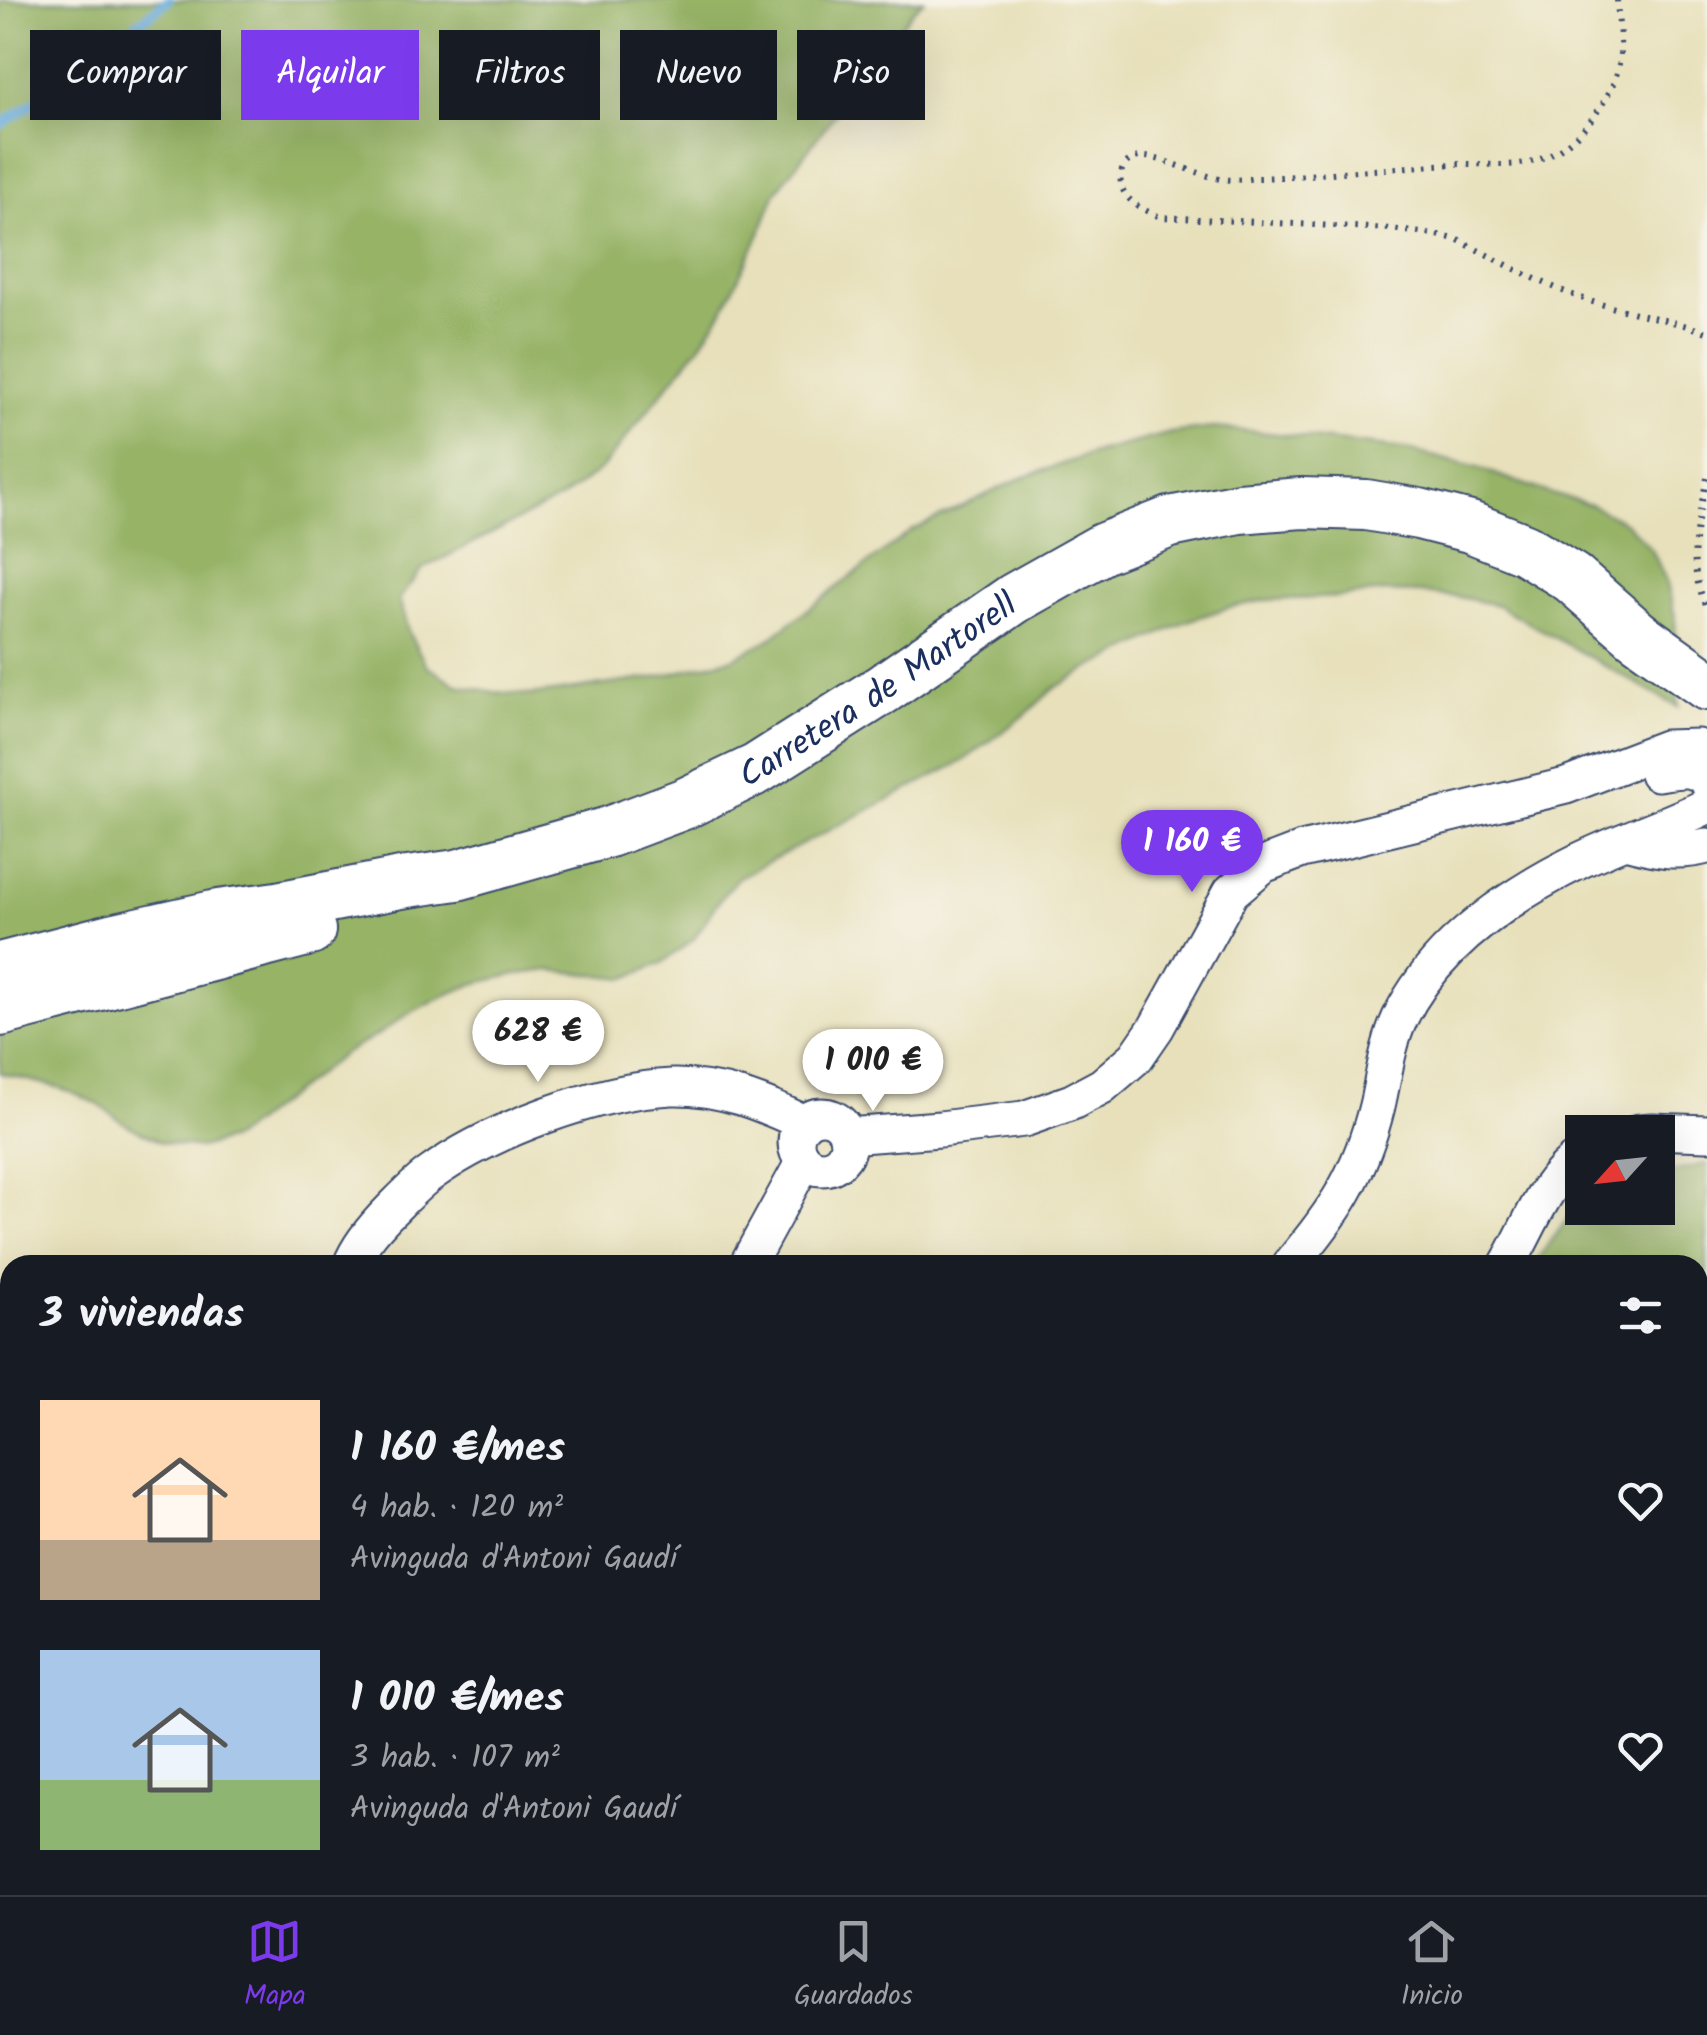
<!DOCTYPE html>
<html lang="es">
<meta charset="utf-8">
<style>
body{margin:0;font-family:Kalam,sans-serif;background:#242831;color:#f1f3f6;height:100vh;display:flex;flex-direction:column;font-size:38px;white-space:nowrap}
*{box-sizing:border-box;margin:0}
p{font-size:32px;color:#9ea1a6}
.icon{flex:none;width:55px;height:55px;fill:none;stroke:currentColor;stroke-width:2;stroke-linecap:round;stroke-linejoin:round}
.map{position:relative;flex:1;overflow:hidden}
.sheet{position:absolute;left:0px;top:1255px;width:1708px;height:640px;display:flex;flex-direction:column;background:#171b24;border-radius:30px 30px 0 0;box-shadow:0 10px 40px #0002}
.sheet>*{flex:none}
.banner{position:absolute;left:30px;top:30px;width:1000px;height:90px;display:flex;gap:20px}
.needle{width:65px;rotate:243deg}
.buttons{position:absolute;left:1565px;top:1115px;display:grid;gap:20px}
.buttons a{display:grid;place-items:center;width:110px;height:110px;border-radius:0px;background:#171b24;box-shadow:0 10px 40px #0002;font-size:50px}
.price{position:absolute;translate:-50% -85px;padding:0 22px;border-radius:35px;background:#fff;color:#222;font-size:32px;line-height:65px;filter:drop-shadow(0 2px 5px #0008)}
.price::after{content:'';position:absolute;left:50%;top:60px;width:30px;height:22px;margin-left:-15px;background:inherit;clip-path:polygon(0 0,100% 0,50% 100%)}
.price.on{background:#7c3aed;color:#fff}
ul{padding:0;list-style:none}
li{display:flex;align-items:center;gap:30px;height:250px;padding:0 40px}
li span{display:grid;place-items:center;flex:none;width:280px;height:200px;border-radius:0px;color:#555}
li>.icon{margin-inline-start:auto}
span .icon{width:120px;height:120px;fill:#fffc;stroke-width:1}
li b{font-size:42px}
h2{display:flex;justify-content:space-between;align-items:center;height:120px;padding:0 40px;font-size:42px}
.chip{padding:0 35px;border-radius:0px;background:#171b24;box-shadow:0 10px 40px #0002;font-size:35px;line-height:90px}
.chip.on{background:#7c3aed;color:#fff}
.menu{display:flex;justify-content:space-around;align-items:center;height:140px;border-top:2px solid #363941;background:#171b24;font-size:28px;color:#9ea1a6}
.menu a{display:grid;justify-items:center;gap:5px}
.menu .on{color:#7c3aed}
.map>svg:first-child{display:block}
.forest{fill:#96b366;stroke:#587162;stroke-width:2.5}
.lines{fill:none;stroke-linecap:round;stroke-linejoin:round}
.stream{stroke:#67acdd;stroke-width:10}
.lane-casing{stroke:#3a4a6c;stroke-width:21}
.street-casing{stroke:#3a4a6c;stroke-width:39}
.secondary-casing{stroke:#3a4a6c;stroke-width:54}
.path{stroke:#3a4a6c;stroke-width:6;stroke-dasharray:2.5 8;stroke-linecap:butt}
.lane{stroke:#fff;stroke-width:18}
.street{stroke:#fff;stroke-width:35}
.secondary{stroke:#fff;stroke-width:50}
.labels{text-anchor:middle;stroke-width:8;stroke-linejoin:round;paint-order:stroke}
.street-label{font-size:35px;fill:#1b2f5e;stroke:#f7f3e8}
</style>
<div class="map">
<svg width="1707" height="1895" viewBox="0 0 1707 1895">
<rect width="100%" height="100%" fill="#f7f3e8"/>
<filter id="ink" filterUnits="userSpaceOnUse"><feTurbulence type="fractalNoise" baseFrequency=".01" numOctaves="2"/><feDisplacementMap in="SourceGraphic" scale="20" xChannelSelector="R" yChannelSelector="G"/><feConvolveMatrix kernelMatrix="1 2 1 2 8 2 1 2 1" color-interpolation-filters="sRGB"/></filter>
<filter id="wash" filterUnits="userSpaceOnUse"><feTurbulence type="fractalNoise" baseFrequency=".0048" numOctaves="4" result="noise"/><feDisplacementMap in="SourceGraphic" scale="40" xChannelSelector="R" yChannelSelector="G"/><feGaussianBlur stdDeviation="2.25" result="paint"/><feColorMatrix in="noise" values="0 0 0 0 0 0 0 0 0 0 0 0 0 0 0 0 0 1.4 0 .05"/><feComposite in="paint" operator="in"/></filter>
<g filter="url(#wash)">
<rect width="100%" height="100%" fill="#e7e0ba"/>
<g class="forest">
<polygon points="0,0 924,0 914,9 776,192 758,238 722,312 700,345 602,468 563,497 422,569 399,599 409,634 427,666 457,685 494,692 532,695 653,678 733,658 768,640 911,531 1019,479 1097,452 1171,433 1213,428 1251,431 1404,449 1478,468 1552,494 1591,505 1626,523 1652,550 1667,583 1675,617 1678,707 1497,605 1459,597 1421,593 1379,592 1342,597 1265,600 1227,608 1187,621 1084,671 1053,689 1025,715 963,761 737,878 714,907 694,939 662,963 626,978 549,970 512,975 473,984 439,998 408,1014 379,1034 343,1054 234,1138 200,1148 161,1142 127,1125 96,1103 60,1088 0,1073"/>
<polygon points="1707,1163 1707,1895 1647,1895 1645,1885 1698,1885 1698,1265 1534,1265 1582,1199 1582,1208 1658,1208 1658,1176"/>
</g>
<g class="lines">
<polyline class="stream" points="0,125 49,93 168,0"/>
</g>
</g>
<g filter="url(#ink)">
<g class="lines">
<g class="lane-casing">
<polyline id="lane" points="0,1744 10,1740"/>
</g>
<g class="street-casing">
<g id="street">
<path d="M 1657,773 C 1675,771 1695,764 1707,781"/>
<path d="M 1625,841 C 1654,849 1677,854 1707,846"/>
<circle cx="822" cy="1142" r="26"/>
<polyline points="1639,1132 1652,1131 1707,1133"/>
<polyline points="847,1136 940,1129 1024,1119 1072,1102 1102,1086 1136,1057 1156,1028 1231,892 1263,865 1302,850 1566,786 1665,748 1698,747 1707,751"/>
<path d="M 351,1265 C 359,1244 375,1226 391,1210 C 404,1197 416,1184 430,1174 C 490,1130 599,1090 672,1087 C 720,1086 762,1103 804,1123"/>
<polyline points="747,1265 804,1161"/>
<path d="M 1290,1265 C 1335,1212 1360,1175 1377,1106 C 1384,1076 1387,1046 1400,1018 C 1435,945 1510,895 1581,860 C 1622,840 1666,826 1707,806"/>
<path d="M 1507,1265 C 1530,1227 1544,1180 1582,1155"/>
<polyline points="0,1326 10,1329"/>
<polyline points="0,1475 10,1474"/>
<polyline points="0,1662 10,1661"/>
<polyline points="190,1885 194,1895"/>
<polyline points="885,1885 888,1895"/>
<polyline points="1193,1885 1217,1895"/>
<polyline points="1635,1885 1647,1895"/>
<polyline points="57,1895 58,1885"/>
<polyline points="427,1895 438,1885"/>
</g>
</g>
<g class="secondary-casing">
<g id="secondary">
<path id="s1" d="M 0,968 L 112,939 L 218,915 L 277,907 L 401,883 L 457,875 L 609,832 L 686,803 L 757,769 L 883,689 L 1015,598 L 1104,548 L 1170,522 L 1239,508 L 1302,503 L 1366,505 L 1419,514 L 1470,527 L 1525,549 L 1572,578 L 1637,635 L 1707,685"/>
<polyline points="0,1011 310,930"/>
</g>
</g>
<g class="path">
<path d="M 1617,0 C 1618,22 1623,47 1618,69 C 1609,105 1575,146 1540,159 C 1514,169 1484,163 1456,164 C 1428,165 1400,168 1372,170 C 1334,172 1296,177 1258,178 C 1246,179 1232,181 1220,179 C 1200,175 1154,154 1139,157 C 1131,159 1125,162 1122,170 C 1114,196 1141,210 1161,217 L 1391,229 L 1443,236 L 1458,240 C 1502,262 1546,287 1593,302 C 1631,313 1670,320 1707,332"/>
<path d="M 1707,478 C 1698,522 1684,563 1707,606"/>
<polyline points="1698,1405 1707,1406"/>
<polyline points="1698,1439 1707,1444"/>
</g>
<use href="#lane" class="lane"/>
<use href="#street" class="street"/>
<use href="#secondary" class="secondary"/>
</g>
</g>
<g class="labels">
<g class="street-label">
<text dy="12" stroke="none"><textPath href="#s1" startOffset="930">Carretera de Martorell</textPath></text>
</g>
</g>
</svg>
<div class="buttons">
<a><svg class="needle" viewBox="-14 -14 28 28"><path d="M0-13l5 13h-10z" fill="#e53935"/><path d="M0 13l5-13h-10z" fill="#9ea1a6"/></svg></a>
</div>
<b class="price on" style="left:1192px;top:895px">1 160 €</b>
<b class="price" style="left:538px;top:1085px">628 €</b>
<b class="price" style="left:873px;top:1114px">1 010 €</b>
<div class="banner">
<a class="chip">Comprar</a>
<a class="chip on">Alquilar</a>
<a class="chip">Filtros</a>
<a class="chip">Nuevo</a>
<a class="chip">Piso</a>
</div>
<section class="sheet">
<h2>3 viviendas<svg class="icon" aria-label="filters" viewBox="0 0 24 24"><path d="M4 7h16M4 17h16"/><circle cx="9" cy="7" r="2"/><circle cx="15" cy="17" r="2"/></svg></h2>
<ul>
<li><span style="background:linear-gradient(#ffd9b3 70%,#b9a48a 0)"><svg class="icon" aria-label="home" viewBox="0 0 24 24"><path d="M3 11l9-7 9 7M6 9v11h12V9"/></svg></span><div><b>1 160 €/mes</b><p>4 hab. · 120 m²</p><p>Avinguda d'Antoni Gaudí</p></div><svg class="icon" aria-label="heart" viewBox="0 0 24 24"><path d="M12 20l-8-8c-3-5 5-10 8-4 3-6 11-1 8 4z"/></svg></li>
<li><span style="background:linear-gradient(#a9c7e8 65%,#8fb573 0)"><svg class="icon" aria-label="home" viewBox="0 0 24 24"><path d="M3 11l9-7 9 7M6 9v11h12V9"/></svg></span><div><b>1 010 €/mes</b><p>3 hab. · 107 m²</p><p>Avinguda d'Antoni Gaudí</p></div><svg class="icon" aria-label="heart" viewBox="0 0 24 24"><path d="M12 20l-8-8c-3-5 5-10 8-4 3-6 11-1 8 4z"/></svg></li>
</ul>
</section>
</div>
<nav class="menu">
<a class="on"><svg class="icon" aria-label="map" viewBox="0 0 24 24"><path d="M3 6l6-2 6 2 6-2v14l-6 2-6-2-6 2zM9 4v14M15 6v14"/></svg>Mapa</a>
<a><svg class="icon" aria-label="saved" viewBox="0 0 24 24"><path d="M7 4h10v16l-5-4-5 4z"/></svg>Guardados</a>
<a><svg class="icon" aria-label="home" viewBox="0 0 24 24"><path d="M3 11l9-7 9 7M6 9v11h12V9"/></svg>Inicio</a>
</nav>
